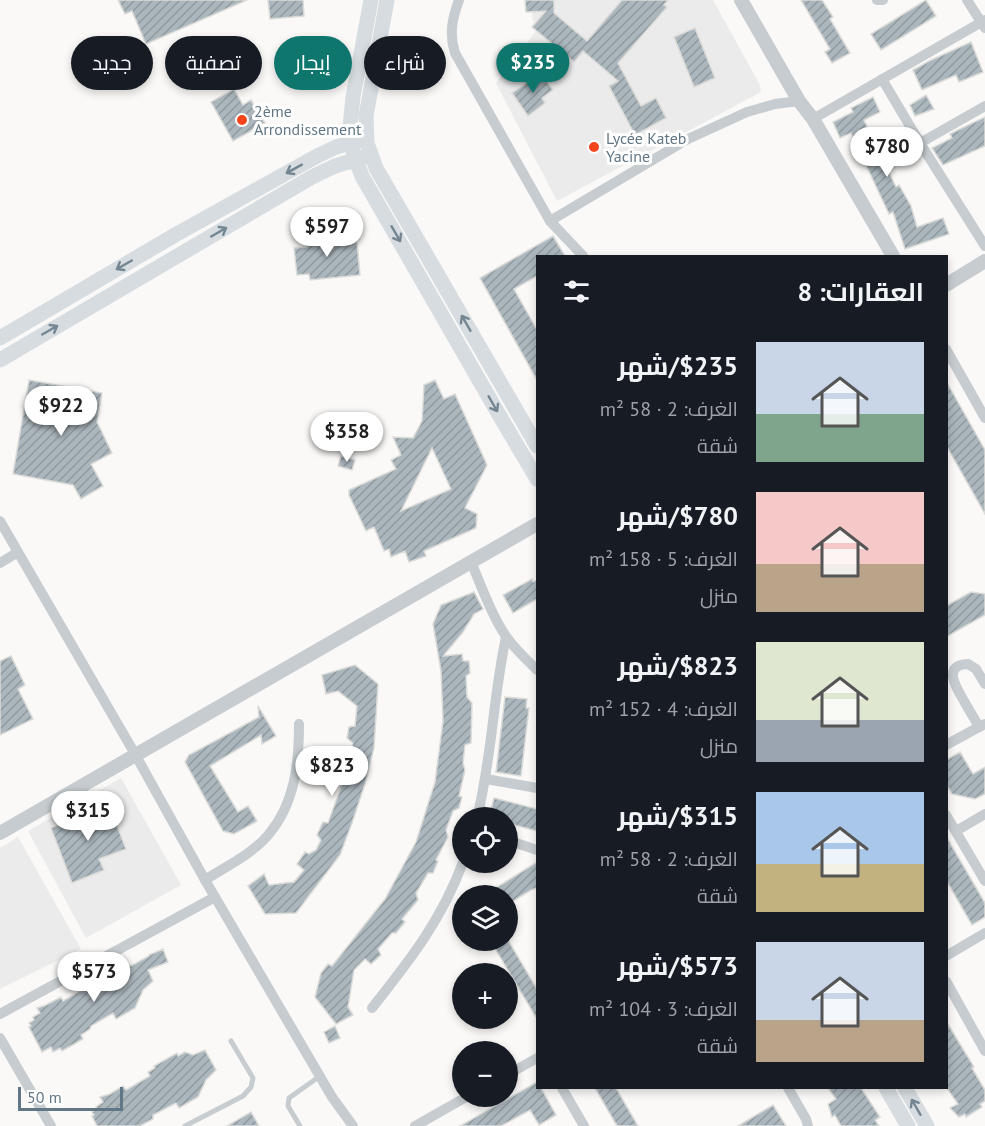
<!DOCTYPE html>
<html lang="ar">
<meta charset="utf-8">
<style>
body{margin:0;font-family:"PT Sans",Cairo,sans-serif;background:#20242c;color:#f1f3f6;direction:rtl;height:100vh;display:flex;flex-direction:column;font-size:22px;white-space:nowrap}
*{box-sizing:border-box;margin:0}
p{font-size:20px;color:#9ea1a6}
.icon{flex:none;width:33px;height:33px;fill:none;stroke:currentColor;stroke-width:2;stroke-linecap:round;stroke-linejoin:round}
.map{position:relative;flex:1;overflow:hidden;direction:ltr}
.side{position:absolute;left:536px;top:255px;width:412px;height:834px;display:flex;flex-direction:column;background:#171b24;border-radius:0px;box-shadow:0 3px 9px #0003;direction:rtl}
.side>*{flex:none}
.hud{position:absolute;left:18px;top:36px;width:428px;height:54px;direction:rtl;display:flex;gap:12px}
.tools{position:absolute;left:452px;top:807px;display:grid;gap:12px}
.tools a{display:grid;place-items:center;width:66px;height:66px;border-radius:50%;background:#171b24;box-shadow:0 3px 9px #0003;font-size:30px}
.scale{position:absolute;left:18px;bottom:15px;width:105px;box-sizing:border-box;padding-left:6px;border:3px solid #617785;border-top:0;font-size:16px;line-height:21px;white-space:nowrap;color:#617785;-webkit-text-stroke:4px #fff;paint-order:stroke}
.price{position:absolute;translate:-50% -51px;padding:0 14px;border-radius:21px;background:#fff;color:#222;font-size:20px;line-height:39px;filter:drop-shadow(0 2px 3px #0008)}
.price::after{content:'';position:absolute;left:50%;top:36px;width:18px;height:14px;margin-left:-9px;background:inherit;clip-path:polygon(0 0,100% 0,50% 100%)}
.price.on{background:#0f766e;color:#fff}
ul{padding:0;list-style:none}
li{display:flex;align-items:center;gap:18px;height:150px;padding:0 24px}
li span{display:grid;place-items:center;flex:none;width:168px;height:120px;border-radius:0px;color:#555}
li>.icon{margin-inline-start:auto}
span .icon{width:72px;height:72px;fill:#fffc;stroke-width:1}
li b{font-size:26px}
h2{display:flex;justify-content:space-between;align-items:center;height:72px;padding:0 24px;font-size:26px}
.tag{padding:0 21px;border-radius:27px;background:#171b24;box-shadow:0 3px 9px #0003;font-size:21px;line-height:54px}
.tag.on{background:#0f766e;color:#fff}
.map>svg:first-child{display:block}
.built{fill:#eaebea}
.building{fill:url(#building-hatch);stroke:#dbdbd9;stroke-width:1.5;fill-rule:evenodd}
.lines{fill:none;stroke-linecap:round;stroke-linejoin:round}
.service{stroke:#c6cccf;stroke-width:5}
.minor{stroke:#c6cccf;stroke-width:10}
.tertiary{stroke:#c6cccf;stroke-width:14}
.secondary{stroke:#d6dcdf;stroke-width:15}
.oneway{stroke:#738692}
.poi-dot{fill:#f5451b;stroke:#fff;stroke-width:2}
.labels{text-anchor:middle;stroke-width:6;stroke-linejoin:round;paint-order:stroke}
.poi-label{font-size:16px;fill:#617785;stroke:#fff;text-anchor:start}
</style>
<div class="map">
<svg width="985" height="1126" viewBox="0 0 985 1126">
<defs>
<pattern id="building-hatch" width="6" height="6" patternUnits="userSpaceOnUse" patternTransform="scale(1.5)"><rect width="6" height="6" fill="#acb7bd"/><path d="M-1 1l2-2M0 6l6-6M5 7l2-2" fill="none" stroke="#8f9a9f"/></pattern>
</defs>
<rect width="100%" height="100%" fill="#faf9f7"/>
<g class="built">
<polygon points="531,0 713,0 760,85 761,92 557,201 496,83 540,26 538,21 533,22"/>
<polygon points="121,778 181,885 86,938 28,831"/>
<polygon points="18,837 81,949 0,989 0,848"/>
</g>
<g class="building">
<polygon points="118,0 247,0 146,44 132,11 125,14"/>
<polygon points="268,0 303,0 304,16 270,19"/>
<polygon points="525,0 554,0 554,13 587,41 622,0 668,0 664,5 667,7 618,63 641,106 656,98 666,118 635,135 609,86 618,81 583,51 574,62 532,27 546,11 526,12"/>
<polygon points="801,0 822,0 833,17 830,19 850,53 832,63 825,52 830,49"/>
<polygon points="926,0 936,16 881,50 871,34"/>
<polygon points="695,28 715,78 694,87 674,37"/>
<polygon points="971,42 983,72 959,82 956,75 922,90 913,70 931,60"/>
<polygon points="541,73 553,90 542,98 545,103 528,116 512,93"/>
<polygon points="234,89 243,105 251,100 265,123 233,141 211,102"/>
<polygon points="926,95 934,109 915,116 910,105"/>
<polygon points="873,97 880,112 864,120 896,187 899,185 911,206 917,227 943,218 949,234 905,249 893,212 889,214 851,133 840,138 833,122 853,112 851,108"/>
<polygon points="985,117 985,146 943,165 932,148 952,138 950,134 960,129"/>
<polygon points="324,231 326,245 357,242 360,275 310,280 309,274 297,275 294,248 307,247 306,233"/>
<polygon points="553,236 565,256 537,256 537,276 514,289 537,330 537,380 480,278"/>
<polygon points="29,380 102,393 97,422 112,453 91,464 103,486 81,499 73,485 13,474"/>
<path d="M 435,380 L 444,399 L 455,394 L 487,465 L 465,508 L 477,514 L 476,528 L 424,551 L 426,556 L 409,562 L 405,551 L 391,557 L 389,549 L 384,551 L 374,527 L 366,531 L 349,495 L 349,490 L 396,469 L 391,460 L 401,455 L 393,437 L 413,438 L 422,421 L 424,385 ZM 432,448 L 451,489 L 401,511 Z"/>
<polygon points="946,381 985,450 985,514 946,445"/>
<polygon points="341,456 355,460 352,470 338,466"/>
<polygon points="532,579 533,582 537,580 537,599 513,613 503,595"/>
<polygon points="474,592 483,609 474,614 463,632 443,656 462,654 463,661 469,661 470,673 466,676 467,697 472,703 471,743 465,745 463,763 465,770 459,796 462,797 459,808 453,811 446,830 448,837 436,860 438,861 433,873 428,873 416,893 418,900 402,919 405,922 396,933 392,933 378,949 381,955 371,964 365,959 354,970 348,1007 353,1015 336,1024 315,997 321,973 328,964 332,966 385,899 416,842 435,782 443,721 441,671 433,624 441,605"/>
<polygon points="971,592 985,594 985,615 946,637 946,606"/>
<polygon points="11,656 25,685 18,689 33,719 0,735 0,661"/>
<polygon points="355,665 378,684 374,748 365,784 352,823 340,855 296,913 265,914 248,886 264,874 269,885 294,882 304,870 297,864 305,852 309,854 316,850 321,840 317,835 323,822 328,823 345,776 338,773 342,762 349,759 353,743 347,738 349,727 355,726 357,706 338,691 326,694 322,675"/>
<polygon points="505,697 527,699 526,708 529,708 521,776 496,772"/>
<polygon points="258,706 276,736 262,744 261,735 210,766 238,812 248,806 257,821 234,834 223,831 185,762 189,755 259,717"/>
<polygon points="960,752 973,774 985,767 985,794 975,799 952,794 946,784 946,760"/>
<polygon points="494,798 537,809 537,831 507,823 507,818 489,818"/>
<polygon points="109,805 126,849 99,859 104,870 72,883 51,828"/>
<polygon points="946,836 985,903 985,917 972,925 946,880"/>
<polygon points="537,862 537,888 531,890 507,905 507,896 483,896"/>
<polygon points="490,940 508,940 537,989 537,1019"/>
<polygon points="163,949 168,962 148,970 153,981 143,990 135,1008 116,1019 113,1013 91,1026 90,1029 81,1035 83,1039 62,1051 60,1048 53,1052 51,1047 42,1052 29,1027 31,1026 29,1023 34,1020 33,1017 40,1013 37,1008 46,1005 61,997 63,1001 87,987 85,983 92,979 91,977 114,964 115,967 122,963 131,966 149,956 149,955"/>
<polygon points="946,1021 974,1067 972,1068 985,1090 985,1101 980,1104 982,1107 966,1117 965,1114 959,1117 950,1108 958,1104 946,1087"/>
<polygon points="335,1026 340,1038 329,1043 324,1032"/>
<polygon points="205,1050 216,1070 206,1080 198,1097 179,1108 176,1103 153,1115 153,1119 140,1126 97,1126 92,1116 94,1115 92,1112 97,1109 96,1107 103,1102 100,1097 110,1094 123,1086 126,1090 150,1076 148,1072 155,1068 154,1066 177,1053 178,1056 185,1052 193,1055"/>
<polygon points="537,1082 537,1088 541,1088 556,1115 539,1125 530,1110 501,1126 460,1126"/>
<polygon points="595,1088 616,1088 638,1126 617,1126"/>
<polygon points="828,1088 861,1088 880,1117 875,1120 879,1126 841,1126 835,1115 832,1117 828,1104 836,1099"/>
<polygon points="773,1105 786,1126 738,1126"/>
<polygon points="251,1112 259,1126 227,1126"/>
</g>
<g class="lines">
<g class="service">
<polyline points="185,1126 243,1096 251,1087 253,1078 231,1041"/>
<polyline points="300,1126 288,1106 289,1098 320,1076"/>
</g>
<g class="minor">
<path d="M 459,0 C 452,19 449,34 455,53 L 550,221 L 583,256"/>
<polyline points="877,0 883,0"/>
<polyline points="967,0 985,28"/>
<polyline points="882,79 920,143 985,246"/>
<polyline points="813,119 985,20"/>
<polyline points="920,143 985,106"/>
<polyline points="550,221 688,139 747,112 775,104 799,101"/>
<polyline points="946,349 985,418"/>
<polyline points="0,521 135,754 205,880 332,1097 353,1126"/>
<path d="M 471,562 C 481,585 493,619 508,639 C 516,650 527,660 537,670"/>
<polyline points="0,563 18,552"/>
<path d="M 985,684 L 976,669 L 968,664 C 941,665 957,689 964,701 C 969,710 974,718 979,727 L 985,724"/>
<polyline points="946,745 979,727"/>
<polyline points="486,779 537,788"/>
<polyline points="946,815 985,881"/>
<path d="M 477,818 C 492,758 493,697 506,637"/>
<polyline points="956,831 985,814"/>
<polyline points="507,840 537,850"/>
<path d="M 205,880 C 225,867 254,853 269,834 C 295,803 299,763 299,724"/>
<polyline points="946,956 985,933"/>
<polyline points="946,981 985,1051"/>
<path d="M 372,1008 C 409,961 442,920 463,862"/>
<polyline points="0,1014 215,897"/>
<polyline points="0,1038 51,1126"/>
<polyline points="507,1075 537,1058"/>
<polyline points="562,1088 584,1126"/>
<polyline points="788,1088 806,1119 808,1126"/>
<polyline points="415,1126 468,1096"/>
</g>
<g class="tertiary">
<polyline points="741,0 799,101 813,119 893,256"/>
<polyline points="946,285 985,261"/>
<polyline points="0,833 537,524"/>
</g>
<g class="secondary">
<polyline points="371,0 353,97 350,127 351,142 355,159 363,178 498,413 537,479"/>
<polyline points="387,0 366,116 367,143 376,168 537,446"/>
<polyline points="0,338 175,235 317,156 336,147 361,140"/>
<polyline points="0,360 312,177 335,166 364,157"/>
<polyline points="886,1088 908,1126"/>
<polyline points="905,1088 927,1126"/>
</g>
</g>
<defs><path id="oneway-shaft" d="M-6 0H5M1.5-3L5.5 0L1.5 3" fill="none" stroke-width="1.6" stroke-linecap="round" stroke-linejoin="round" transform="scale(1.5)"/></defs>
<g class="oneway">
<use href="#oneway-shaft" transform="translate(294 169) rotate(151)"/>
<use href="#oneway-shaft" transform="translate(219 232) rotate(-30)"/>
<use href="#oneway-shaft" transform="translate(396 234) rotate(60)"/>
<use href="#oneway-shaft" transform="translate(124 265) rotate(150)"/>
<use href="#oneway-shaft" transform="translate(466 323) rotate(-120)"/>
<use href="#oneway-shaft" transform="translate(50 330) rotate(-30)"/>
<use href="#oneway-shaft" transform="translate(493 404) rotate(60)"/>
<use href="#oneway-shaft" transform="translate(916 1107) rotate(-120)"/>
</g>
<g class="poi-dot">
<circle cx="242" cy="120" r="6"/>
<circle cx="594" cy="147" r="6"/>
</g>
<g class="labels">
<g class="poi-label">
<text x="254" y="117">2ème<tspan x="254" dy="18">Arrondissement</tspan></text>
<text x="606" y="144">Lycée Kateb<tspan x="606" dy="18">Yacine</tspan></text>
</g>
</g>
</svg>
<div class="tools">
<a><svg class="icon" aria-label="locate" viewBox="0 0 24 24"><circle cx="12" cy="12" r="6"/><path d="M12 2v4M12 18v4M2 12h4M18 12h4"/></svg></a>
<a><svg class="icon" aria-label="layers" viewBox="0 0 24 24"><path d="M12 4l9 5-9 5-9-5zM3 14l9 5 9-5"/></svg></a>
<a>+</a>
<a>−</a>
</div>
<div class="scale">50 m</div>
<b class="price on" style="left:533px;top:94px">$235</b>
<b class="price" style="left:887px;top:178px">$780</b>
<b class="price" style="left:327px;top:258px">$597</b>
<b class="price" style="left:61px;top:437px">$922</b>
<b class="price" style="left:347px;top:463px">$358</b>
<b class="price" style="left:332px;top:797px">$823</b>
<b class="price" style="left:88px;top:842px">$315</b>
<b class="price" style="left:94px;top:1003px">$573</b>
<div class="hud">
<a class="tag">شراء</a>
<a class="tag on">إيجار</a>
<a class="tag">تصفية</a>
<a class="tag">جديد</a>
</div>
<section class="side">
<h2>العقارات: 8<svg class="icon" aria-label="filters" viewBox="0 0 24 24"><path d="M4 7h16M4 17h16"/><circle cx="9" cy="7" r="2"/><circle cx="15" cy="17" r="2"/></svg></h2>
<ul>
<li><span style="background:linear-gradient(#c9d6e8 60%,#7fa58c 0)"><svg class="icon" aria-label="home" viewBox="0 0 24 24"><path d="M3 11l9-7 9 7M6 9v11h12V9"/></svg></span><div><b>$235/شهر</b><p>الغرف: 2 · 58 m²</p><p>شقة</p></div></li>
<li><span style="background:linear-gradient(#f6c9c9 60%,#b9a48a 0)"><svg class="icon" aria-label="home" viewBox="0 0 24 24"><path d="M3 11l9-7 9 7M6 9v11h12V9"/></svg></span><div><b>$780/شهر</b><p>الغرف: 5 · 158 m²</p><p>منزل</p></div></li>
<li><span style="background:linear-gradient(#dfe7d0 65%,#9aa5b1 0)"><svg class="icon" aria-label="home" viewBox="0 0 24 24"><path d="M3 11l9-7 9 7M6 9v11h12V9"/></svg></span><div><b>$823/شهر</b><p>الغرف: 4 · 152 m²</p><p>منزل</p></div></li>
<li><span style="background:linear-gradient(#a9c7e8 60%,#c2b280 0)"><svg class="icon" aria-label="home" viewBox="0 0 24 24"><path d="M3 11l9-7 9 7M6 9v11h12V9"/></svg></span><div><b>$315/شهر</b><p>الغرف: 2 · 58 m²</p><p>شقة</p></div></li>
<li><span style="background:linear-gradient(#c9d6e8 65%,#b9a48a 0)"><svg class="icon" aria-label="home" viewBox="0 0 24 24"><path d="M3 11l9-7 9 7M6 9v11h12V9"/></svg></span><div><b>$573/شهر</b><p>الغرف: 3 · 104 m²</p><p>شقة</p></div></li>
</ul>
</section>
</div>
